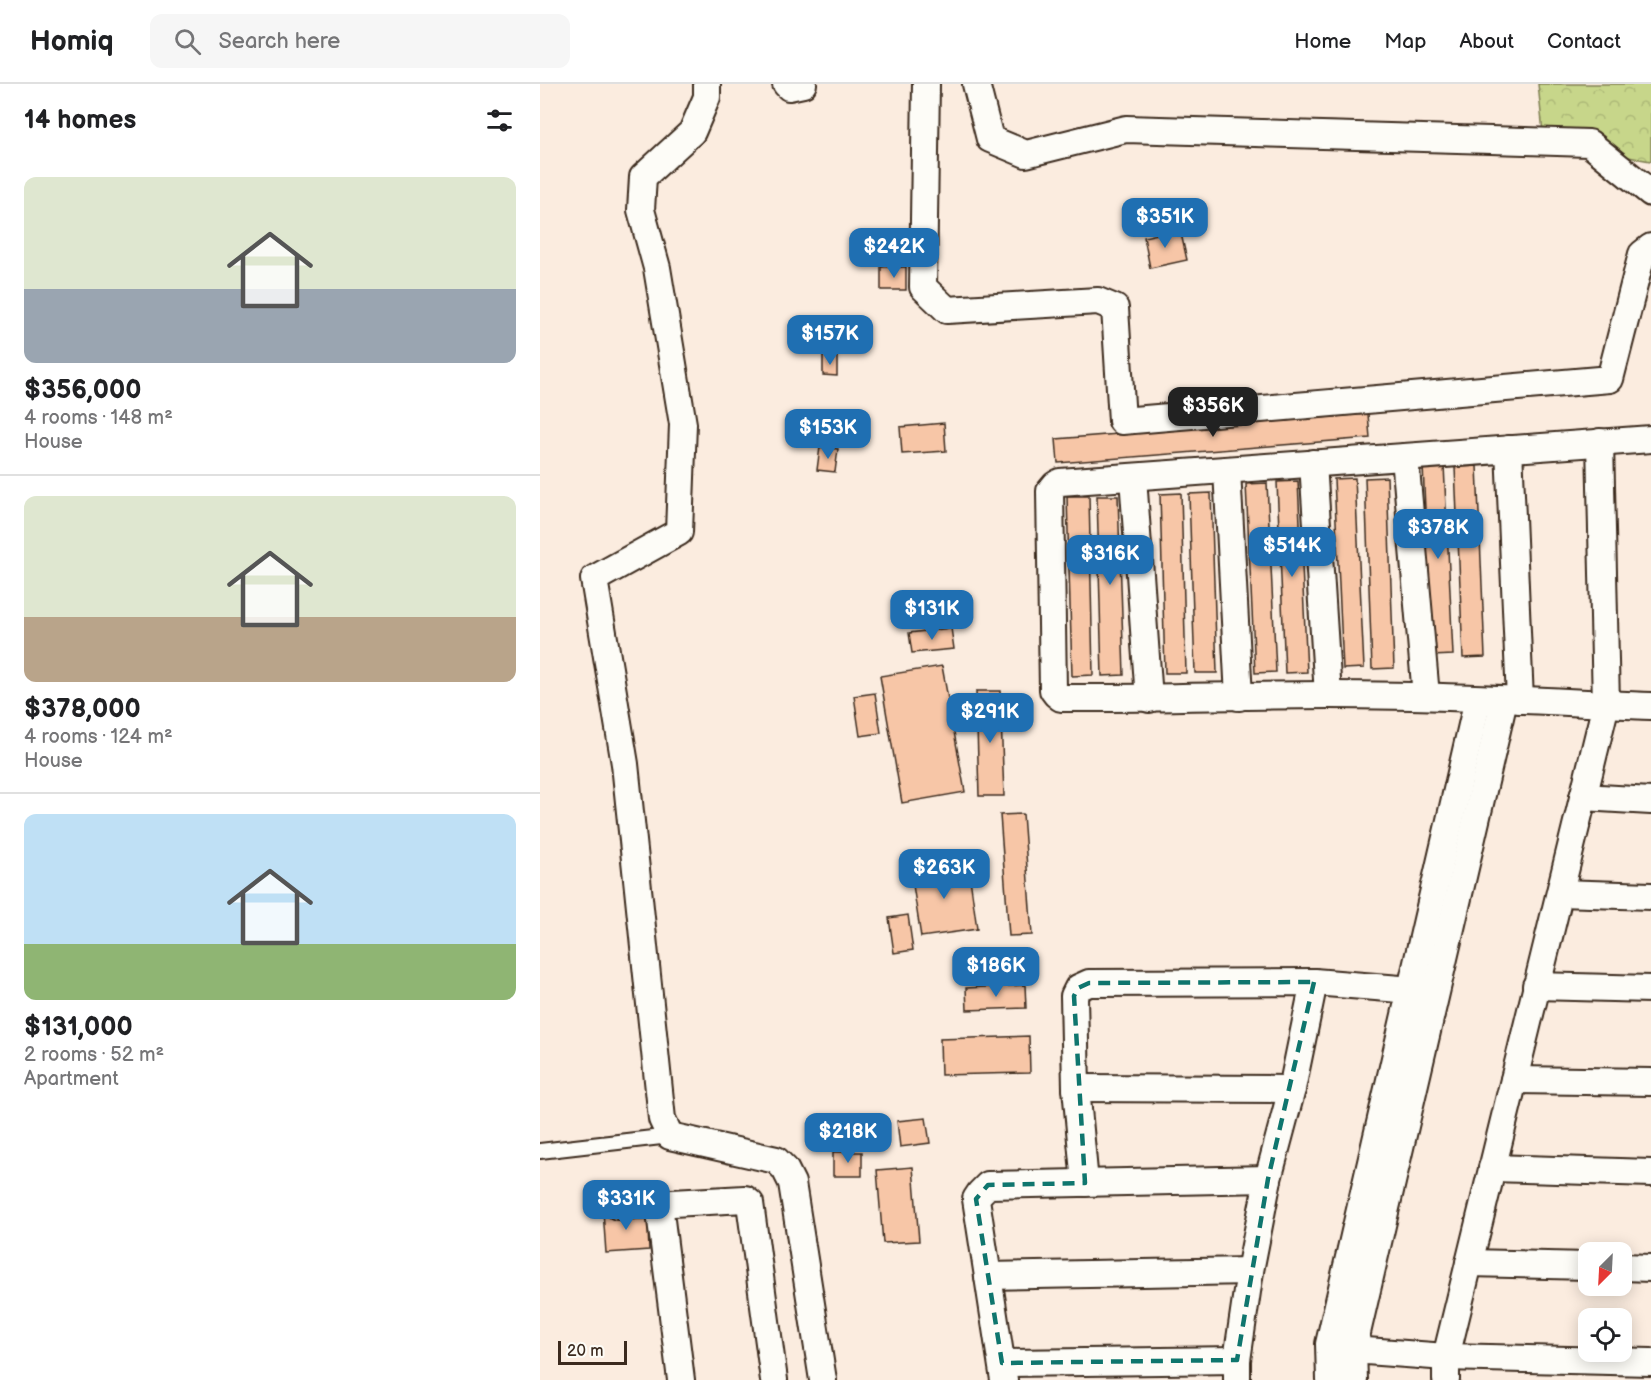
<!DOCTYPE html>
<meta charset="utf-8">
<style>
body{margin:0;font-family:"Balsamiq Sans",sans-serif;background:#f6f6f6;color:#202124;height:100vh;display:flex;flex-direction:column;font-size:22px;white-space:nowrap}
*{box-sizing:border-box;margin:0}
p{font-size:20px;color:#757577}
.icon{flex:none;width:33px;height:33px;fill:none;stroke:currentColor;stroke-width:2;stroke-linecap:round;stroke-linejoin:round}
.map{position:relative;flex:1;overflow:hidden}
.sheet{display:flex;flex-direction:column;background:#fff;width:540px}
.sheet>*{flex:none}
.needle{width:39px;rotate:204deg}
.tools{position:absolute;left:1038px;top:1158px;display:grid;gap:12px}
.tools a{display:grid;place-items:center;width:54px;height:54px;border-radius:12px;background:#fff;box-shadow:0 3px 15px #0003;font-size:30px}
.scale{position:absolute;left:18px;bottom:15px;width:69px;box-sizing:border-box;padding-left:6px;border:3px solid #3b2a1e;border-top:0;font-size:16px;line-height:21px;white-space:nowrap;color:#3b2a1e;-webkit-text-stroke:4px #fdfcf7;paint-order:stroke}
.price{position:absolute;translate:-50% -51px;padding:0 14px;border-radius:12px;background:#1f6fb2;color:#fff;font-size:20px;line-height:39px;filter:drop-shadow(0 2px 3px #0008)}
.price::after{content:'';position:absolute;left:50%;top:36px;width:18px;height:14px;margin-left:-9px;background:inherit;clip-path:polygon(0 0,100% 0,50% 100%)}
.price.on{background:#222;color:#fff}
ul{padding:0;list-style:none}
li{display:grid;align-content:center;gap:12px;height:318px;padding:0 24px}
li+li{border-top:2px solid #e0e0e0}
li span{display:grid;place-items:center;height:186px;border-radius:12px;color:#555}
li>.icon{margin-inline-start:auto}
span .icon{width:108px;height:108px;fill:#fffc;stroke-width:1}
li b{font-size:26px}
h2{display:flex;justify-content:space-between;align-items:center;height:72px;padding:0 24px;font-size:26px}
header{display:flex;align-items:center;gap:36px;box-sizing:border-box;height:84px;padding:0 30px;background:#fff;border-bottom:2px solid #e0e0e0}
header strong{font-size:28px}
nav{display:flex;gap:33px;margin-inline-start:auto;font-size:21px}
.search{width:420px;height:54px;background:#f6f6f6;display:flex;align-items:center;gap:15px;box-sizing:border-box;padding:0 21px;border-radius:12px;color:#757577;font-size:22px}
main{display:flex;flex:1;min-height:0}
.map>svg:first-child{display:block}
.forest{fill:url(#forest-crowns);stroke:#818054;stroke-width:1.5}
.building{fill:#f7c6a7;stroke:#3b2a1e;stroke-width:1.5}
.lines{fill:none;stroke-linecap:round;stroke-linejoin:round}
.lane-casing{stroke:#3b2a1e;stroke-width:18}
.street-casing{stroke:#3b2a1e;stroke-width:30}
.lane{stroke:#fdfcf7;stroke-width:14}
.street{stroke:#fdfcf7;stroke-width:26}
.marked{fill:none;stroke:#0f766e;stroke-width:4.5;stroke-dasharray:12 8;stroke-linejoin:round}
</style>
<header>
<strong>Homiq</strong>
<div class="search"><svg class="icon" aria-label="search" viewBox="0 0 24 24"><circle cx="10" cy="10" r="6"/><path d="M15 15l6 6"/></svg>Search here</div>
<nav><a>Home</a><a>Map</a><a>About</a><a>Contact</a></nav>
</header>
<main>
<section class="sheet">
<h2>14 homes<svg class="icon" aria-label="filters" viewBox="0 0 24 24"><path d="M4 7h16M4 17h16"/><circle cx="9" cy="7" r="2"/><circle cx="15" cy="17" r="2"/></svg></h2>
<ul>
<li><span style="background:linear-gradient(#dfe7d0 60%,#9aa5b1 0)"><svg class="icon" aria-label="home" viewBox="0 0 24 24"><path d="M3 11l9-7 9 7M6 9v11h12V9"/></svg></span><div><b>$356,000</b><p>4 rooms · 148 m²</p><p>House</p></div></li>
<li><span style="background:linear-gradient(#dfe7d0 65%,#b9a48a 0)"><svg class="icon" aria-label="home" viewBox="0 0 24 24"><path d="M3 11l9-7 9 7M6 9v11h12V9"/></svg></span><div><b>$378,000</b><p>4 rooms · 124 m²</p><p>House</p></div></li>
<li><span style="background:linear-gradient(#bfe0f5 70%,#8fb573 0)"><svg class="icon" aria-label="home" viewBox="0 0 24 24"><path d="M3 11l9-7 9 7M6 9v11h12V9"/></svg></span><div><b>$131,000</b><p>2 rooms · 52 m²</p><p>Apartment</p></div></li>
</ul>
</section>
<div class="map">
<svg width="1111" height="1296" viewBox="0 0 1111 1296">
<defs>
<pattern id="forest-crowns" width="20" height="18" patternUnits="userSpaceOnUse" patternTransform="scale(1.5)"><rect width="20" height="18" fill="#c7d68a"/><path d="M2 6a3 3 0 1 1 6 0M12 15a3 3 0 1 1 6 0" fill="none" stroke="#acb877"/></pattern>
</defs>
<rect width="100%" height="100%" fill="#fbecdf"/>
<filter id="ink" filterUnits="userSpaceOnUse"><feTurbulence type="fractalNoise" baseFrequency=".0167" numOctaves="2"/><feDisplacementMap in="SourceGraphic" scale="12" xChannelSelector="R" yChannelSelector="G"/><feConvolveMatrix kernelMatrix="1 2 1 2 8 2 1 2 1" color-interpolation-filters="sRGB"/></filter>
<g filter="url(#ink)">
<polygon class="forest" points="998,0 1111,0 1111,77 1004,58"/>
<g class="building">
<polygon points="640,145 647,176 610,184 604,153"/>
<rect x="341" y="183" width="25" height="23"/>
<polygon points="283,271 297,272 297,292 283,291"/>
<polygon points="828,330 830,354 518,379 516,355"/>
<polygon points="404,339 406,367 362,370 360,343"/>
<polygon points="280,363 298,365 295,388 277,386"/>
<polygon points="904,381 913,571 892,572 883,382"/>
<polygon points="937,382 945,573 923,574 915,383"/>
<polygon points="847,393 854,584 832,585 825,394"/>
<polygon points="815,394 824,584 803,585 794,395"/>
<polygon points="758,397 767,588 745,589 737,398"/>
<polygon points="727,399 736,588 715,589 706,400"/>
<polygon points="641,409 646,589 625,589 620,410"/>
<polygon points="671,409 677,589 655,589 649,410"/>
<polygon points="527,412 549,412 553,591 532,592"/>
<polygon points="557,412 578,412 584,591 562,592"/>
<polygon points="411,544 414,565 372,569 369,549"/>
<polygon points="402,582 425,708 362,719 340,592"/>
<polygon points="436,607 460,607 464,712 439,712"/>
<polygon points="335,609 341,649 320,652 314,612"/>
<polygon points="483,730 492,851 469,852 460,731"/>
<polygon points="428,780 437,845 381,853 371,788"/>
<polygon points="368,831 373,866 354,869 349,834"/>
<polygon points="485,901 486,924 427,926 426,904"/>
<polygon points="489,952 490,989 401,991 400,955"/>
<polygon points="386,1034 390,1059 360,1063 357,1037"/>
<rect x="293" y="1068" width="29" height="24"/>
<polygon points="373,1083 379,1157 343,1159 337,1086"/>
<polygon points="107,1125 109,1166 66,1169 63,1127"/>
</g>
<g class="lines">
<g class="lane-casing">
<polyline id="lane" points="0,1067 130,1052"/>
</g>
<g class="street-casing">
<g id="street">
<polyline points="167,0 167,13 152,48 103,93 101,126 117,184 143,340 139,448 54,495 85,680 122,1035 130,1052 236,1076 245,1085 252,1099 283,1296"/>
<polyline points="246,0 249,3 263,0"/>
<polyline points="386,0 383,203 407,226 558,217 575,224 582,337 1070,295 1102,170 1111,163"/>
<polyline points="436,0 450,55 486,70 586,45 1049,59 1111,109"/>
<path d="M 1111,355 L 520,398 L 515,401 L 510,407 L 513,606 L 516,610 L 521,614 C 611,615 700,611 789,611 C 896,611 1004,617 1111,622"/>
<polyline points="969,365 980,616"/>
<polyline points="865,373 886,612"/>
<polyline points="773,379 788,611"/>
<polyline points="687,386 699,613"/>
<polyline points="593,393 609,615"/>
<polyline points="1043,713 1111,717"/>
<polyline points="1020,809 1111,812"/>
<polyline points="996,902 1111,905"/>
<polyline points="974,996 1111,998"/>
<polyline points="536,1004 752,1005"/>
<polyline points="952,1084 1111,1089"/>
<polyline points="545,1099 536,1004 534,912 538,904 549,899 774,898 885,907"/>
<polyline points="119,1120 141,1296"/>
<polyline points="78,1122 205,1115 210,1119 234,1296"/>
<polyline points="929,1179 1048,1182"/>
<polyline points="1082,1183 1111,1184"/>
<polyline points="448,1192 710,1187"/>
<polyline points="798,1262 813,1266 906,1273 1111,1278"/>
<polyline points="462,1279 697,1276"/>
<polyline points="464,1296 436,1115 440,1109 448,1101 728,1095"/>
<polyline points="697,1296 697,1276 710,1187 728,1095 752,1005 774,898"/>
<polyline points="790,1296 789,1260 938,615"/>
<polyline points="814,1296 813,1266 964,616"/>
<polyline points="906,1296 906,1273 1066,620 1060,358"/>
</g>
</g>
<use href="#lane" class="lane"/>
<use href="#street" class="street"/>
</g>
</g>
<path class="marked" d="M 774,898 L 728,1095 L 697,1276 L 462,1279 L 436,1115 L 448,1101 L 545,1099 L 534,912 L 538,904 L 549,899 Z"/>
</svg>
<div class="tools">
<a><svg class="needle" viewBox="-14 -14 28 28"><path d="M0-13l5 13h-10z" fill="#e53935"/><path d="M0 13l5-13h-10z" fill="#757577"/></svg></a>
<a><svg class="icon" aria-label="locate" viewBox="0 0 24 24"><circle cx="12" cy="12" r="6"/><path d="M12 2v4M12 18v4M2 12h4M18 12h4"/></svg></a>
</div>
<div class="scale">20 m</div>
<b class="price" style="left:625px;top:165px">$351K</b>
<b class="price" style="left:354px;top:195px">$242K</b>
<b class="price" style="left:290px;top:282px">$157K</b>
<b class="price on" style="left:673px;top:354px">$356K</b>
<b class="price" style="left:288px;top:376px">$153K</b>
<b class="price" style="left:898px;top:476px">$378K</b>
<b class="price" style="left:752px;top:494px">$514K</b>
<b class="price" style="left:570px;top:502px">$316K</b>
<b class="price" style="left:392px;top:557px">$131K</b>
<b class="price" style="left:450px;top:660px">$291K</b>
<b class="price" style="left:404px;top:816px">$263K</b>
<b class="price" style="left:456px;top:914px">$186K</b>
<b class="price" style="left:308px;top:1080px">$218K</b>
<b class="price" style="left:86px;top:1147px">$331K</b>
</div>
</main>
